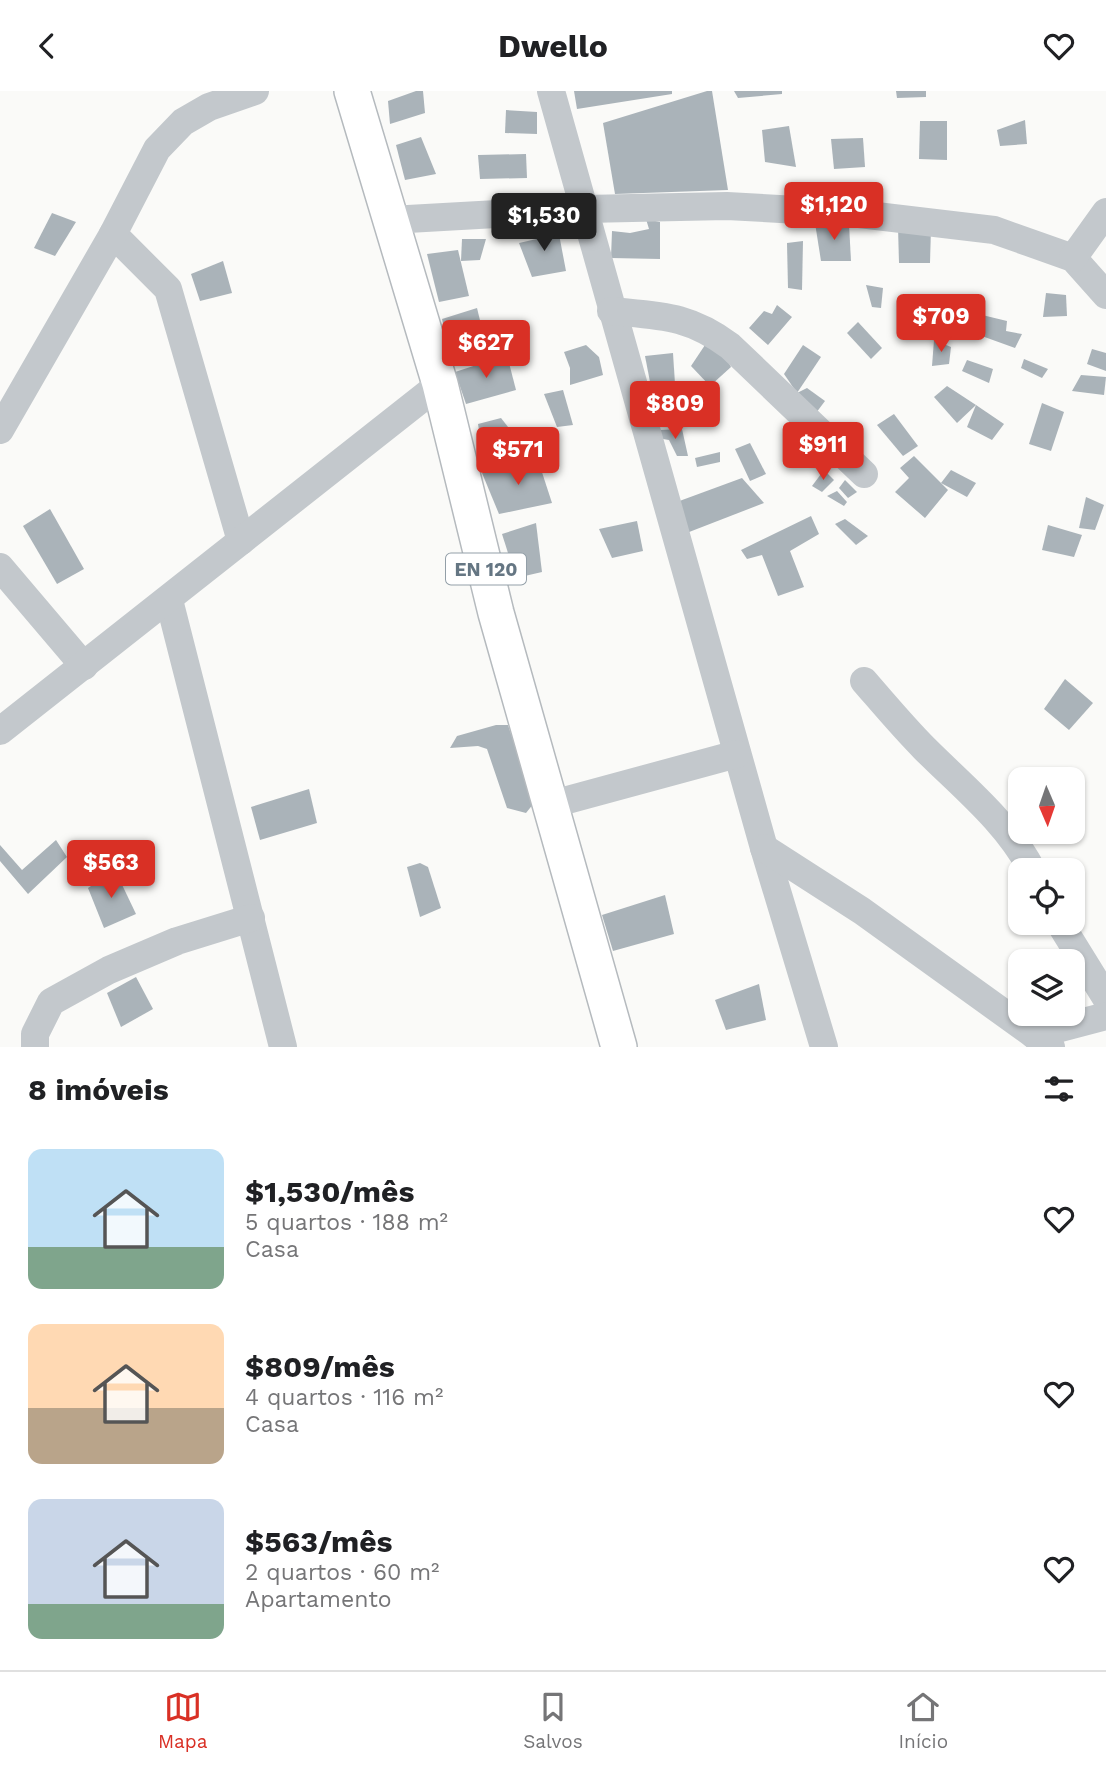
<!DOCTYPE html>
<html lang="pt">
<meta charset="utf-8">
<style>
body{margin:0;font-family:"Work Sans",sans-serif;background:#f2f2f2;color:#202124;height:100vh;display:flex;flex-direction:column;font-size:26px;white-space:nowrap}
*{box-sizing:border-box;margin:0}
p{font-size:23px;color:#757577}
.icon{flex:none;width:38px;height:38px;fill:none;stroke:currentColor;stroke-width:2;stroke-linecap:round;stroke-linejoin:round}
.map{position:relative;height:956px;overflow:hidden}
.details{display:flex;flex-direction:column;background:#fff;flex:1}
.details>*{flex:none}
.needle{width:46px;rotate:178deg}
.buttons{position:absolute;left:1008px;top:676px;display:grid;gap:14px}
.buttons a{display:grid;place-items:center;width:77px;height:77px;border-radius:14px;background:#fff;box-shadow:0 2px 5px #0004;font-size:35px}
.price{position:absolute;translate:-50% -60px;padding:0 16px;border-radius:7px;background:#d93025;color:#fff;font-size:23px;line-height:46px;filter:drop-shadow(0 2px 4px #0008)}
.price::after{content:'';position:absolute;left:50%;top:42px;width:21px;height:16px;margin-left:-10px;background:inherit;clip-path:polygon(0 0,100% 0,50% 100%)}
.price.selected{background:#222;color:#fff}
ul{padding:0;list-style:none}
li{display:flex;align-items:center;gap:21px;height:175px;padding:0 28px}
li span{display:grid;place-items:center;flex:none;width:196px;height:140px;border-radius:14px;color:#555}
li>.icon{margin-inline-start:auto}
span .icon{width:84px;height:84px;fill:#fffc;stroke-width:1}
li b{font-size:30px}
h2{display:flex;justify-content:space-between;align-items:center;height:84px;padding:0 28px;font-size:30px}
header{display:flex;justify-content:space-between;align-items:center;height:91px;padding:0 28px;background:#fff;font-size:32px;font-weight:700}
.tabs{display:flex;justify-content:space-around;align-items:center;height:98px;border-top:2px solid #e0e0e0;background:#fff;font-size:19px;color:#757577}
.tabs a{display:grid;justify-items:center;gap:4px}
.tabs .selected{color:#d93025}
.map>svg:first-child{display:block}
.building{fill:#aab3b9}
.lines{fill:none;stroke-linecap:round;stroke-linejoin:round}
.major-casing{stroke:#b5babe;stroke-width:38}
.minor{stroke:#c3c8cc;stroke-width:28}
.major{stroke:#fff;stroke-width:35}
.labels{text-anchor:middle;stroke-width:7;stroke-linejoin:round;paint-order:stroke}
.shield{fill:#fff;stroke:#939fa8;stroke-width:2}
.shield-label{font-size:19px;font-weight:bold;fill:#657683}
</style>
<header><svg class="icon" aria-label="back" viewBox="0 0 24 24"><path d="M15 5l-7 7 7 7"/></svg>Dwello<svg class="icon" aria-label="heart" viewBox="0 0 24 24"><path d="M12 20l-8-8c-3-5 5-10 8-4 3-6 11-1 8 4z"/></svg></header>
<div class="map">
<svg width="1106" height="956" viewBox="0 0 1106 956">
<rect width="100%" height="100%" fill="#fafaf8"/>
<g class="building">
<polygon points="416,0 423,0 425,22 390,33 388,10"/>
<polygon points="574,0 672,0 672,3 577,18"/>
<polygon points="707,0 712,0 728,99 615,103 603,32"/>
<polygon points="734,0 782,0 782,3 738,7"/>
<polygon points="896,0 926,0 926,6 897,7"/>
<polygon points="506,19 537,21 537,43 505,42"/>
<polygon points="1025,29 1027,53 1000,55 997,39"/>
<polygon points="920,30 947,30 947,69 919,68"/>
<polygon points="789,35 796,76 765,71 762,39"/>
<polygon points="421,46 436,83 405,89 396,54"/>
<polygon points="863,47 865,76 834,78 831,48"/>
<polygon points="526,63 527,87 480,88 478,64"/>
<polygon points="52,122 76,131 55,165 34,157"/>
<polygon points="646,128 660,131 660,168 611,167 612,140 630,142 649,138"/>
<polygon points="815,132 849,133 851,170 821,170"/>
<polygon points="538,134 558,138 566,180 532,186 519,152 541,147"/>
<polygon points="898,136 931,137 930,172 899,172"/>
<polygon points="462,148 486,148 480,169 461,170"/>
<polygon points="803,150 802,199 788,197 787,152"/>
<polygon points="458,159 469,205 439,211 427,163"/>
<polygon points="223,170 232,202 200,210 191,183"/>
<polygon points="866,194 883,197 881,217 872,216"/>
<polygon points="1046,202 1066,204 1067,225 1043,226"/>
<polygon points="777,214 792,226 768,254 749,237 764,220 772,223"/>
<polygon points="477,217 486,254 451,267 442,228"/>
<polygon points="978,223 1007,230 1006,240 1022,243 1015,257 979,244"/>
<polygon points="917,226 931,227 933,234 949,237 948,250 916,248"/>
<polygon points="858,231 882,257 871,268 847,242"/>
<polygon points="713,242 731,276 710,295 691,275"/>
<polygon points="934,249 951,256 949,273 932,275"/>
<polygon points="586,254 599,266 603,284 570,294 570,277 564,261"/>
<polygon points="803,254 821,266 797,302 784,283"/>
<polygon points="1092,258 1106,262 1106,280 1087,273"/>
<polygon points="673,262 675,293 651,296 645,265"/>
<polygon points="507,264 516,299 466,313 455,281"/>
<polygon points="1024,268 1048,278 1042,287 1021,277"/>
<polygon points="967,269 993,278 989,292 962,280"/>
<polygon points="1081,284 1106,286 1104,304 1072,300"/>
<polygon points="947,295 976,314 957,332 934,306"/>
<polygon points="807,297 825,310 813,326 797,302"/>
<polygon points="563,299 573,334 557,336 544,303"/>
<polygon points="1042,312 1064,321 1051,360 1029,353"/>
<polygon points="976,314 1004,333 992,349 967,336"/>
<polygon points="894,323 918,355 903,365 877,334"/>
<polygon points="501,327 523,355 522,362 484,371 478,333"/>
<polygon points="682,338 688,365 677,365 669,349 663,348 657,339"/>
<polygon points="750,352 766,383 750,390 735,358"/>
<polygon points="720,361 720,371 697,376 695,367"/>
<polygon points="914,365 948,399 925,427 895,401 909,387 900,377"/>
<polygon points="538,369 552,412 499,423 482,382"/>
<polygon points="824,379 834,389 822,401 812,395"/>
<polygon points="951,379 976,392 967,406 941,392"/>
<polygon points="742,387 764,412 684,443 674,412"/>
<polygon points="845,389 857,401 848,407 839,397"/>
<polygon points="837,400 847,411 844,415 827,405"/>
<polygon points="1086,406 1104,414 1095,439 1079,437"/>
<polygon points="50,418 84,478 57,493 23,435"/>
<polygon points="811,425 819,443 790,460 804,496 778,505 762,464 747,468 741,459"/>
<polygon points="845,428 868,445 856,454 835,433"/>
<polygon points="637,430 643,460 612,467 599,438"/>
<polygon points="536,432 542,481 516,487 502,443"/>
<polygon points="1048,434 1082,444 1074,466 1042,459"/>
<polygon points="1065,588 1093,612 1069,639 1044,618"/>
<polygon points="496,634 508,634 534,712 526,722 507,717 487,658 478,655 450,657 457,645"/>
<polygon points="309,698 317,732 260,749 251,716"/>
<polygon points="56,749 67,766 28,803 0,770 0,754 22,779"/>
<polygon points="420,772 428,776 441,817 420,826 407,776"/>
<polygon points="115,779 136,823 104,837 88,797"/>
<polygon points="665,804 674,843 613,860 602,824"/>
<polygon points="136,886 153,918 121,936 107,902"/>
<polygon points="759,893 766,929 726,939 715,909"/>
</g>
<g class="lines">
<g class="major-casing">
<polyline id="major" points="352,0 440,293 496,522 619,956"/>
</g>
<g class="minor">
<polyline points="551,0 764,757 824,956"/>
<polyline points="390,129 585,118 727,115 851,122 994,139 1073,167 1106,204"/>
<polyline points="113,143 168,198 241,450"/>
<polyline points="1073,167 1106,121"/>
<path d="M 611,220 C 661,225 688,224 730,255 L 864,383"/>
<polyline points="0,339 113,143 157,58 183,31 209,16 255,0"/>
<polyline points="0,476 84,575"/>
<polyline points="169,509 283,956"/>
<path d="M 864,590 C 884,613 904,637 925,658 C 963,696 1007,731 1032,779"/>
<polyline points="0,640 440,293"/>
<polyline points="549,714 737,663"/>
<polyline points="764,757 862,820 1051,956"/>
<polyline points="1059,831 1106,907"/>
<polyline points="1034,944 1106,925"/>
<polyline points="35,956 35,943 51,911 109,879 177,850 251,827"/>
</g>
<use href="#major" class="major"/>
</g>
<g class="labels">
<rect class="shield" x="446" y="462.5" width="80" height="31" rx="5"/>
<g class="shield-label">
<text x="486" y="485">EN 120</text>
</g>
</g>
</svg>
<div class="buttons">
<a><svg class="needle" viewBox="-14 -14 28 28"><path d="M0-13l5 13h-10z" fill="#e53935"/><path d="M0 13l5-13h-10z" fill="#757577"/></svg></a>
<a><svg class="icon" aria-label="locate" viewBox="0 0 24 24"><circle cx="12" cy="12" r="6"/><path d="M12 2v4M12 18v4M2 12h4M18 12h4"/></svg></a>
<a><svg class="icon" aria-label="layers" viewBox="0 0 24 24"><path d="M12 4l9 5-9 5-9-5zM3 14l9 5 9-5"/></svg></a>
</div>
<b class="price" style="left:834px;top:151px">$1,120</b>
<b class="price selected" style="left:544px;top:162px">$1,530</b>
<b class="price" style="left:941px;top:263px">$709</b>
<b class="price" style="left:486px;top:289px">$627</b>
<b class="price" style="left:675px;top:350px">$809</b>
<b class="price" style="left:823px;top:391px">$911</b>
<b class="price" style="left:518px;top:396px">$571</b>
<b class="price" style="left:111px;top:809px">$563</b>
</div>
<section class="details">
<h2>8 imóveis<svg class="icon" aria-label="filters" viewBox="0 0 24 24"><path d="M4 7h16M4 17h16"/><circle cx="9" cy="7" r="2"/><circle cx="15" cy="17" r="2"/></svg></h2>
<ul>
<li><span style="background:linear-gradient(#bfe0f5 70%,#7fa58c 0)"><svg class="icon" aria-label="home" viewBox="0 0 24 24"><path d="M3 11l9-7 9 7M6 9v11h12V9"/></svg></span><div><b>$1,530/mês</b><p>5 quartos · 188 m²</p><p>Casa</p></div><svg class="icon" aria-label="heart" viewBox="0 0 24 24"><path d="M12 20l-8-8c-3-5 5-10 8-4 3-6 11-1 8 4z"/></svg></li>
<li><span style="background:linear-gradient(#ffd9b3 60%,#b9a48a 0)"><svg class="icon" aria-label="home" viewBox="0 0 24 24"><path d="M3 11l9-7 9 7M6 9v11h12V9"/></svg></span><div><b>$809/mês</b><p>4 quartos · 116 m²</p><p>Casa</p></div><svg class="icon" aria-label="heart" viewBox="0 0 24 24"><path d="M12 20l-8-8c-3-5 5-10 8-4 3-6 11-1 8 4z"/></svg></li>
<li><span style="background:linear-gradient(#c9d6e8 75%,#7fa58c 0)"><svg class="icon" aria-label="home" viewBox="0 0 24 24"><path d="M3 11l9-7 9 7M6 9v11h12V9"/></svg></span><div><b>$563/mês</b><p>2 quartos · 60 m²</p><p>Apartamento</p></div><svg class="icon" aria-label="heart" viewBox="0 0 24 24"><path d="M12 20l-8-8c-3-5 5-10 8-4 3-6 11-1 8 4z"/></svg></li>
</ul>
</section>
<nav class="tabs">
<a class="selected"><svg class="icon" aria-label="map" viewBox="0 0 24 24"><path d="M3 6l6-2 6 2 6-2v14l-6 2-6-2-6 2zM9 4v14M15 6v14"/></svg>Mapa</a>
<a><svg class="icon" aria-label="saved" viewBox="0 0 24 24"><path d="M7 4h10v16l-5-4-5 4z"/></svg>Salvos</a>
<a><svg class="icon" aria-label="home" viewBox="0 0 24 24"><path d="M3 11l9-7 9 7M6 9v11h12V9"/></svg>Início</a>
</nav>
